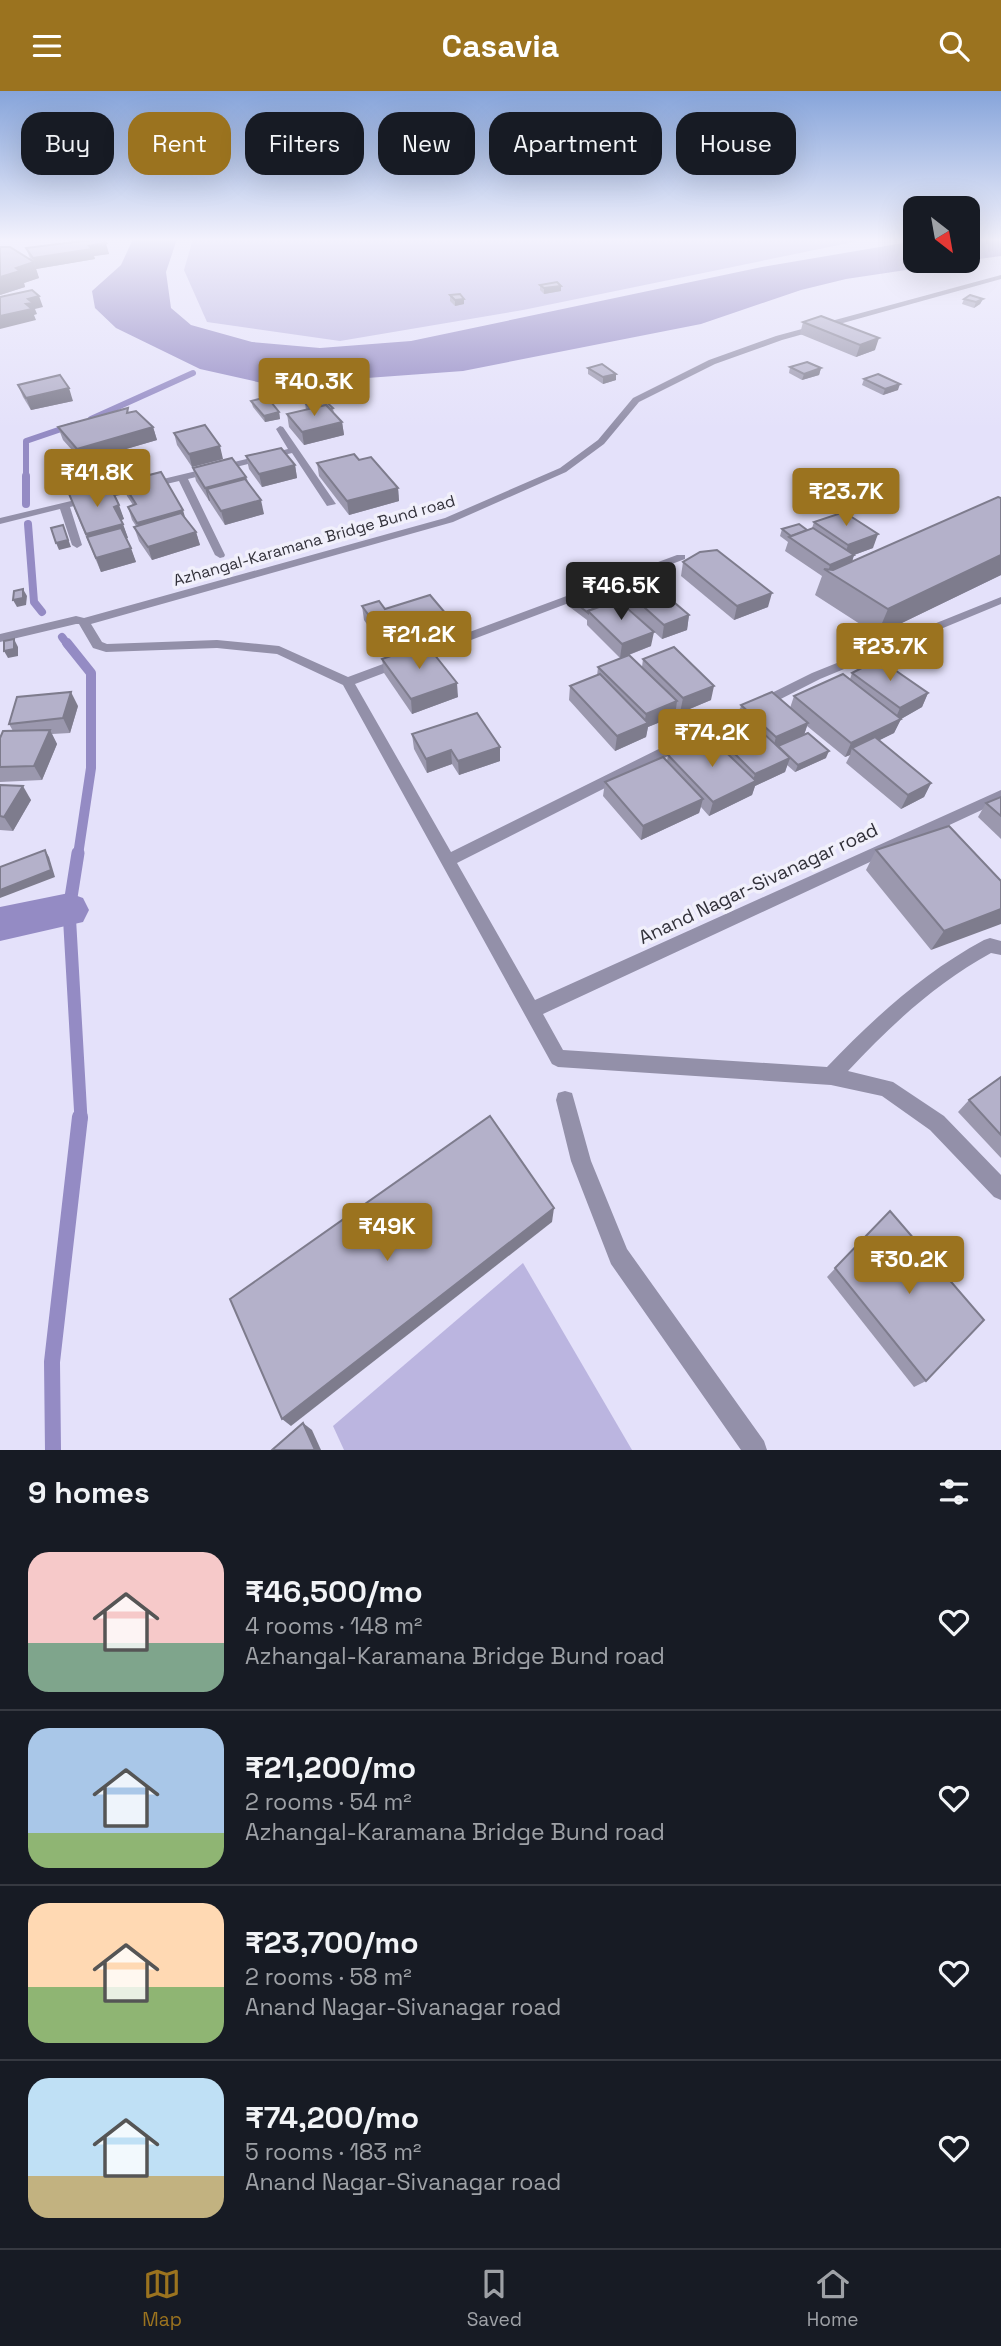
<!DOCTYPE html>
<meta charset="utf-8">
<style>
body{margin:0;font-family:"Space Grotesk",sans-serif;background:#20242c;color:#f1f3f6;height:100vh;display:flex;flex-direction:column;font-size:26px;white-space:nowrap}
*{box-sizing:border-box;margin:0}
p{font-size:23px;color:#9ea1a6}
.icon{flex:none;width:38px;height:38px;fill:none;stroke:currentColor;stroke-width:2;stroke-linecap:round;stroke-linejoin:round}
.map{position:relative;height:1359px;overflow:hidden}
.details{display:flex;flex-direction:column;background:#171b24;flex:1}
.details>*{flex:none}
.banner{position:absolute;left:21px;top:21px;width:959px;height:63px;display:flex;gap:14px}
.needle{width:46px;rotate:149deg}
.buttons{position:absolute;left:903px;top:105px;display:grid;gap:14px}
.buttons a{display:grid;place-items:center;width:77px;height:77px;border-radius:14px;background:#171b24;box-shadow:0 7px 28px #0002;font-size:35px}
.price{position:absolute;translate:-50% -60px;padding:0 16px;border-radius:7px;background:#9b731f;color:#fff;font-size:23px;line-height:46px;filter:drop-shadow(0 2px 4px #0008)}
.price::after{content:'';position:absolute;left:50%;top:42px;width:21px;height:16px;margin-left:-10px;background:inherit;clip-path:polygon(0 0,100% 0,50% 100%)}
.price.on{background:#222;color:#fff}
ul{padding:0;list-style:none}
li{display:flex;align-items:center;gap:21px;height:175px;padding:0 28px}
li+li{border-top:2px solid #363941}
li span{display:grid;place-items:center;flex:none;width:196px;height:140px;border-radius:21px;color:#555}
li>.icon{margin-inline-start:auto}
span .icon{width:84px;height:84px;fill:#fffc;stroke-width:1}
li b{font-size:30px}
h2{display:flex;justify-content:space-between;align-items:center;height:84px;padding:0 28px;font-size:30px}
.pill{padding:0 24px;border-radius:21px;background:#171b24;box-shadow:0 7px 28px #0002;font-size:24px;line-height:63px}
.pill.on{background:#9b731f;color:#fff}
header{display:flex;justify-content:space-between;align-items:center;height:91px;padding:0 28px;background:#9b731f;color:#fff;font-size:32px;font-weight:700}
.tabs{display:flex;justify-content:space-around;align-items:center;height:98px;border-top:2px solid #363941;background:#171b24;font-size:19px;color:#9ea1a6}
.tabs a{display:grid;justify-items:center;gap:4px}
.tabs .on{color:#9b731f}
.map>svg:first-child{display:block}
.green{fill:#bbb5e0}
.water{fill:#948bc4}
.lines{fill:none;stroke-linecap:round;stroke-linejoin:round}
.stream-far4{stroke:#948bc4;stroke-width:6}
.stream-far3{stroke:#948bc4;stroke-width:8}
.stream-far2{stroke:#948bc4;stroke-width:10}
.stream-far1{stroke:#948bc4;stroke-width:13}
.stream{stroke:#948bc4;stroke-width:16}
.canal{fill:#948bc4;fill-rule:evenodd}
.minor{fill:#9390a9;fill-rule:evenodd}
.wall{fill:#9b98ae}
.shaded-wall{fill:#7e7c8d}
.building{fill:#b4b1ca;stroke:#7e7c8d;stroke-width:2}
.labels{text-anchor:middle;stroke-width:7;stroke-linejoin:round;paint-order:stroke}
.far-street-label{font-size:16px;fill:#32313a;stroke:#f1f0fb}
.street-label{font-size:19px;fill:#32313a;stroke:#f1f0fb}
</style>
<header><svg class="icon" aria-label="menu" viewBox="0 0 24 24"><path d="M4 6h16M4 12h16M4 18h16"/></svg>Casavia<svg class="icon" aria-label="search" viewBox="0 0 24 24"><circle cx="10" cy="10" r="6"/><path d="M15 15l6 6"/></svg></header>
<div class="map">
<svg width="1001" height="1359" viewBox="0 0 1001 1359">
<rect width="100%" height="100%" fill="#e4e1fa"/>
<g class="green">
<polygon points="193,148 868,148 523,219 340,250 207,231 184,179"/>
<polygon points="523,1172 632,1359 344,1359 333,1335"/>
</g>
<polygon class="water" points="133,148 177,148 166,181 171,217 191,234 252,251 320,257 411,250 762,176 915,150 915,170 968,170 968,148 1001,148 1001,165 986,167 846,188 801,199 701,233 463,280 271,294 200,278 116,237 95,217 92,200 121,174"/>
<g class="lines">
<g class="stream-far4">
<polyline points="91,328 193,282"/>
<polyline points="26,387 26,350 73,334"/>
</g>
<g class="stream-far3">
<polyline points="26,385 26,413"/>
<polyline points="28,433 34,511 42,521"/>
<polyline points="62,546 68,554"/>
</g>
<polyline class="stream-far2" points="67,552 91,582 91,677 78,764"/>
<polyline class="stream-far1" points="78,762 69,819 81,1028"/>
<polyline class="stream" points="53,1359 52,1271 80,1026"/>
<polygon class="canal" points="69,802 83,807 89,819 83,831 0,850 0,816"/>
<g class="minor">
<path d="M 1001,184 L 1001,188 L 782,249 L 715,273 L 639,311 L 604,353 L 566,381 L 453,431 L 91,533 L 102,551 L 107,553 L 217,549 L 279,555 L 348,586 L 677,464 L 685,464 L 685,468 L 355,593 L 451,761 L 812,582 L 1001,506 L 1001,513 L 820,588 L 457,772 L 535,909 L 1001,699 L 1001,710 L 543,923 L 563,959 L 827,976 C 875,926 923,882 984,849 L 990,847 L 1001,850 L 1001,864 L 991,862 C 936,892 891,934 848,980 L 893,991 L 944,1025 L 1001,1084 L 1001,1109 L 994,1106 L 930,1039 L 882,1005 L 831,994 L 558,976 L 552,973 L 343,594 L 277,563 L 217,557 L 106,561 L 93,557 L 79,533 L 76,533 L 0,551 L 0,543 L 76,525 L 84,527 L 445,427 L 560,377 L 598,349 L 633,307 L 709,269 L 776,245 Z"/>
<polygon points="280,335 283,336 336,413 327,415 292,362 188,388 225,464 224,466 220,467 215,464 179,390 70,416 82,454 77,457 72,454 60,418 0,433 0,427 288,358 276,338"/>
<polygon points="565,1000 572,1002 574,1009 591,1070 627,1158 764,1350 767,1359 741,1359 611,1173 571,1070 556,1009 558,1002"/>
</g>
</g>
<g class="wall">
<polygon points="98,148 117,148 104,150 109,163 94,165 95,168 36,178 35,176 39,187 24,192 25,196 0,204 31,170 26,157"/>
<polygon points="540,194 561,200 544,203 540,199"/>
<polygon points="450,204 464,208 464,213 455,215 450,210"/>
<polygon points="964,208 983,208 980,213 974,217 962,213"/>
<polygon points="803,231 875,259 856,266 800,243"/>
<polygon points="790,276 821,277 819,284 802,289 789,282"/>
<polygon points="588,277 616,283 616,289 603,293 588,283"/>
<polygon points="864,288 898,299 883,304 862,294"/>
<polygon points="18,294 73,310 31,319 23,306"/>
<polygon points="251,310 279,321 280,328 265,331 253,316"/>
<polygon points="305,312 333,317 334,323 342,331 344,344 304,354 289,336 287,323 306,319"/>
<polygon points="130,322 153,336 157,349 98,366 108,382 112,395 110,396 124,428 121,429 128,447 126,447 136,471 101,481 74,417 80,401 78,397 66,400 59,388 53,375 80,368 63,349 58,336"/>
<polygon points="174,342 223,368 192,376 177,354"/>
<polygon points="246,365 295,374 297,387 262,396 249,378"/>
<polygon points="317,372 398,397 399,410 349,424 319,385"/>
<polygon points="193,377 246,386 264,423 225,434 196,390"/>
<polygon points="122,391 186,429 196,441 200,454 152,469 139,450 134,436 136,435 132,429 128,416 133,414 127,405"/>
<polygon points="1001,407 1001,484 877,544 815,504 822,485 785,460 788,451 780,445 782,438 807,439 812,437 814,431 873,457 854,464 852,470"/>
<polygon points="683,471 768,516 734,529 681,485"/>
<polygon points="624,498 689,524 687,539 662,548 623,512"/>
<polygon points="572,509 651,555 629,564 642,576 643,568 711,609 680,622 676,618 675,625 648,636 646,646 615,660 569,609 570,595 597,585 598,576 620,567 587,534 587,529 571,517"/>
<polygon points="362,515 452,544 389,565 364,529"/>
<polygon points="382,568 458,606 412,623 384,582"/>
<polygon points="852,582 928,602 922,616 901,628 894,642 879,649 931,692 924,706 901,718 846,672 850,664 845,666 807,635 804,644 826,667 795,681 787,674 785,681 755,695 752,704 709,725 701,716 699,722 641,749 603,705 605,691 667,670 668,664 713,648 714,642 740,631 738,629 741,614 790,617 794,605 850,588"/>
<polygon points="78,615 70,642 52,643 57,653 42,689 0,691 0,647 13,640 9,633"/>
<polygon points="412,643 500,656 500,670 459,684 452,673 427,682 414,658"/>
<polygon points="0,694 31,709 13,740 0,739"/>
<polygon points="1001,706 1001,748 978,726 986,712"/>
<polygon points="876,759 1001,790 931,859 866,779"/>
<polygon points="1001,986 1001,1067 958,1021 969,1009"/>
<polygon points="880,1130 926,1290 914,1296 827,1186"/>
</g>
<g class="shaded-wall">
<polygon points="103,148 117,148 104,150"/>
<polygon points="106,152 109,163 94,165 95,168 36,178 33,167"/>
<polygon points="34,171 39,187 24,192 25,196 0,204 0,186 16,177"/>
<polygon points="561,195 561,200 544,203 544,197"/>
<polygon points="39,205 43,216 35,218 37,223 34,224 36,229 0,238 0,225 26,213 28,208"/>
<polygon points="464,208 464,213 455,215 455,209"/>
<polygon points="983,208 980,213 974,217 976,211"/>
<polygon points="879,247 875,259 856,266 860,254"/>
<polygon points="821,277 819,284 802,289 804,283"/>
<polygon points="616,283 616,289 603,293 603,286"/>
<polygon points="900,293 898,299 883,304 885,298"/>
<polygon points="69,297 73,310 31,319 26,307"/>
<polygon points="279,321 280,328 265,331 264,325"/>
<polygon points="342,331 344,344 304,354 302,341"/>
<polygon points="153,336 157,349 82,371 77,358"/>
<polygon points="220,355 223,368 192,376 189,363"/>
<polygon points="295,374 297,387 262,396 259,383"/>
<polygon points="108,382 112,395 82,403 77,390"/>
<polygon points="73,384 78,397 66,400 60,387"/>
<polygon points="246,386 249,400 207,398 210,410 209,410 205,397"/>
<polygon points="398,397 399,410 349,424 347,410"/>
<polygon points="261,409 264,423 225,434 221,420"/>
<polygon points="119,414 124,428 119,430 114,416"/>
<polygon points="183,419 187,433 142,446 137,432"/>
<polygon points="123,433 128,447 92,456 86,443"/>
<polygon points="63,434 71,456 59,459 56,452"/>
<polygon points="196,441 200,454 152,469 148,456"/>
<polygon points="878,443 873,457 843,468 848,454"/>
<polygon points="131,457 136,471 101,481 96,467"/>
<polygon points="854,464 850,478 828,481 830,474"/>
<polygon points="1001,464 1001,484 877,544 888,518"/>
<polygon points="23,498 27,505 26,514 17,516 13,509"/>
<polygon points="772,502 768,516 734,529 737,515"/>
<polygon points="689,524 687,539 662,548 664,534"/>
<polygon points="452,530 452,544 389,565 388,551"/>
<polygon points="654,541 651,555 620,567 622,553"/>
<polygon points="14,548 18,556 18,565 8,567 4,560"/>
<polygon points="457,592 458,606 412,623 411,608"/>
<polygon points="714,595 711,609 680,622 683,607"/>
<polygon points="71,601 78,615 70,642 63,627"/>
<polygon points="928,602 922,616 901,628 894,642 856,661 852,657 850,664 845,666 851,652 894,631 900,617"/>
<polygon points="677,610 675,625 648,636 646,646 615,660 617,645 644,634 646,623"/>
<polygon points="808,632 803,647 772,661 776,646"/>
<polygon points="50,639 57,653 42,689 34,675"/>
<polygon points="500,656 500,670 459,684 458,670"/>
<polygon points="451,659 452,673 427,682 426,668"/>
<polygon points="829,660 826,667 795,681 798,674"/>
<polygon points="790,667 785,681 755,695 752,704 709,725 713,711 752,692 755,683"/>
<polygon points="931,692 924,706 901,718 908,704"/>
<polygon points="23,695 31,709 13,740 4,726"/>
<polygon points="703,708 699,722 641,749 643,735"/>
<polygon points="45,759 49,766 55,786 0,807 0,799"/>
<polygon points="1001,818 1001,833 931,859 944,840"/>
<polygon points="554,1117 552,1131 291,1335 282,1328"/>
<polygon points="303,1332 312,1339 321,1359 315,1359"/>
</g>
<g class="building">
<polygon points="98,148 102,148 106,152 89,155 92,158 33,167 26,157"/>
<polygon points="0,156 10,156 34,171 16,177 20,180 0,186"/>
<polygon points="557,191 561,195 544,197 540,194"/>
<polygon points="32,199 39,205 28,208 33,212 26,213 32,218 0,225 0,206"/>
<polygon points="460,203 464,208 455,209 450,204"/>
<polygon points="970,204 983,208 976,211 964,208"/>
<polygon points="821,225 879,247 860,254 803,231"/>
<polygon points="807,271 821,277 804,283 790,276"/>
<polygon points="602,273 616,283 603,286 588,277"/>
<polygon points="878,283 900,293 885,298 864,288"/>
<polygon points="60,284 69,297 26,307 18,294"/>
<polygon points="267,306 279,321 264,325 251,310"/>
<polygon points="323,308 333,317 330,318 326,314 311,318 305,312"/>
<polygon points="326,314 342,331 302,341 287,323"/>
<polygon points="128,317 127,322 136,320 153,336 77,358 58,336"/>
<polygon points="205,334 220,355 189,363 174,342"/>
<polygon points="281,357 295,374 259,383 246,365"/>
<polygon points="354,363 359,369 371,366 398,397 347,410 317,372"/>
<polygon points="96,364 108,382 77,390 73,384 60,387 53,375"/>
<polygon points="232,367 246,386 205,397 193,377"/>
<polygon points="161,381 183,419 137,432 128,416 136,413 122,391"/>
<polygon points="245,388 261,409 221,420 207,398"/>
<polygon points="109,393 119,414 114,416 123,433 86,443 69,403"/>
<polygon points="998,406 1001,407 1001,464 888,518 824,478 833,479"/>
<polygon points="844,421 878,443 848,454 814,431"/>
<polygon points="181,422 196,441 148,456 134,436"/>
<polygon points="799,433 807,439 791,445 782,438"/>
<polygon points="63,434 68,449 56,452 51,437"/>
<polygon points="121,437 131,457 96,467 87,446"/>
<polygon points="813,437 854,464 830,474 789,446"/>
<polygon points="717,459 772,502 737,515 683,471 700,461"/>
<polygon points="649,490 689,524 664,534 624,498"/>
<polygon points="602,497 618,509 588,520 588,522 572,509"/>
<polygon points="23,498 23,507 13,509 14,500"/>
<polygon points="430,504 452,530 388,551 362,515 379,510 385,518"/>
<polygon points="618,509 654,541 622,553 588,520"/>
<polygon points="14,548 14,558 4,560 4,550"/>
<polygon points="426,553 457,592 411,608 382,568"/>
<polygon points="674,556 714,595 683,607 643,568"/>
<polygon points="629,564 677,610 646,623 598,576"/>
<polygon points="879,568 928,602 900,617 852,582"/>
<polygon points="600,583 648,632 617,645 570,595"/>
<polygon points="843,583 901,628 851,652 794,605"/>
<polygon points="71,601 63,627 9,633 17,606"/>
<polygon points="772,601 808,632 776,646 741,614"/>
<polygon points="477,622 500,656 458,670 451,659 426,668 412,643"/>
<polygon points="748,628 790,667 755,683 714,642"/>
<polygon points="50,639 34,675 0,676 0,647 3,640"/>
<polygon points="808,642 829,660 798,674 778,655"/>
<polygon points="710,646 756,690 713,711 668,664"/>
<polygon points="875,646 931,692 908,704 852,657"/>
<polygon points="663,666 703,708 643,735 605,691"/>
<polygon points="0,694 23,695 4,726 0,725"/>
<polygon points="1001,706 1001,725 986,712"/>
<polygon points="949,735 1001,790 1001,818 944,840 876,759"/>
<polygon points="45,759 51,779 0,799 0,776"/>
<polygon points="1001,986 1001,1044 969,1009"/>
<polygon points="490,1025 554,1117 282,1328 230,1208"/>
<polygon points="890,1120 984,1229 926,1290 835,1177"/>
<polygon points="303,1332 315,1359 272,1359"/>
</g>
<linearGradient id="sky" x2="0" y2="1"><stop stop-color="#86a4da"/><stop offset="0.44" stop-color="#f3f2fd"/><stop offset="1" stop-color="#f3f2fd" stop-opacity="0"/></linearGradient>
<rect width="1001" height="338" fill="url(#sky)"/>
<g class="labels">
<g class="far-street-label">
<text transform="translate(314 449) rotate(-16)" y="6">Azhangal-Karamana Bridge Bund road</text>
</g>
<g class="street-label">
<text transform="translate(758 792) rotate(-25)" y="7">Anand Nagar-Sivanagar road</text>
</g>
</g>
</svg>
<div class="buttons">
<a><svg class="needle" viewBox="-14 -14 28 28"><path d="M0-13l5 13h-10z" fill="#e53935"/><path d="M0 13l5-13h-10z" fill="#9ea1a6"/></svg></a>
</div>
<b class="price" style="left:314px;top:327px">₹40.3K</b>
<b class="price" style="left:97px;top:418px">₹41.8K</b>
<b class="price" style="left:846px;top:437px">₹23.7K</b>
<b class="price on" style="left:621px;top:531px">₹46.5K</b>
<b class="price" style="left:419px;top:580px">₹21.2K</b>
<b class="price" style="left:890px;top:592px">₹23.7K</b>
<b class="price" style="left:712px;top:678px">₹74.2K</b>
<b class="price" style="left:387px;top:1172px">₹49K</b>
<b class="price" style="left:909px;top:1205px">₹30.2K</b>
<div class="banner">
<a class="pill">Buy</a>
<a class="pill on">Rent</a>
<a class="pill">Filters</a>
<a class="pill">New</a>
<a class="pill">Apartment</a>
<a class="pill">House</a>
</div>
</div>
<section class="details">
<h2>9 homes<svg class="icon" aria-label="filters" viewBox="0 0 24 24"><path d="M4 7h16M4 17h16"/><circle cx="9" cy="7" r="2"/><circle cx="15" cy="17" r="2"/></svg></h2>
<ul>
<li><span style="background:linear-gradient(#f6c9c9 65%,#7fa58c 0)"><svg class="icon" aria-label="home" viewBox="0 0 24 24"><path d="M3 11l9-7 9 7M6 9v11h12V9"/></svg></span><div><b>₹46,500/mo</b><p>4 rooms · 148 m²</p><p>Azhangal-Karamana Bridge Bund road</p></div><svg class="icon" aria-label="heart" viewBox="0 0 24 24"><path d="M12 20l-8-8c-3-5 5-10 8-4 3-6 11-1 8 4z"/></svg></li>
<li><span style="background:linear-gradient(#a9c7e8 75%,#8fb573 0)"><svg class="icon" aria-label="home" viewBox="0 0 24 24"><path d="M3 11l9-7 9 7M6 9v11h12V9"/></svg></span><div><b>₹21,200/mo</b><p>2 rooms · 54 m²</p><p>Azhangal-Karamana Bridge Bund road</p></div><svg class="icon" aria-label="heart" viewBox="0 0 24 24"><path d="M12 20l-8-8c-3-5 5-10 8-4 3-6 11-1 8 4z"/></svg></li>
<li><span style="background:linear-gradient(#ffd9b3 60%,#8fb573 0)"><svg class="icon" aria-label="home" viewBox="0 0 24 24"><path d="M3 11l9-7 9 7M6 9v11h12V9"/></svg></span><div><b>₹23,700/mo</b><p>2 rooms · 58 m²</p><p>Anand Nagar-Sivanagar road</p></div><svg class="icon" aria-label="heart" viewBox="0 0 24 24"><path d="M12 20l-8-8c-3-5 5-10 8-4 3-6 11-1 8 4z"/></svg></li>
<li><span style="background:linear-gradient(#bfe0f5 70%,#c2b280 0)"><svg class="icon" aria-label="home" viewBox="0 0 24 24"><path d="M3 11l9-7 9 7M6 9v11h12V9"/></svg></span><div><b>₹74,200/mo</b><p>5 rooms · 183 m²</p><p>Anand Nagar-Sivanagar road</p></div><svg class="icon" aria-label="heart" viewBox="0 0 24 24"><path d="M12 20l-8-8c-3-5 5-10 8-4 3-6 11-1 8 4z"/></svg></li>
</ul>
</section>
<nav class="tabs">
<a class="on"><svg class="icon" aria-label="map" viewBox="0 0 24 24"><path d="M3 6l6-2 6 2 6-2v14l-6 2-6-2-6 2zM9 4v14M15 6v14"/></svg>Map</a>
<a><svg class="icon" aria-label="saved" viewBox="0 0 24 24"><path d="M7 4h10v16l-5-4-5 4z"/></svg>Saved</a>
<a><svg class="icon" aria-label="home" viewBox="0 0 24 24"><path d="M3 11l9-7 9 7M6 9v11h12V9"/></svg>Home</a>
</nav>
